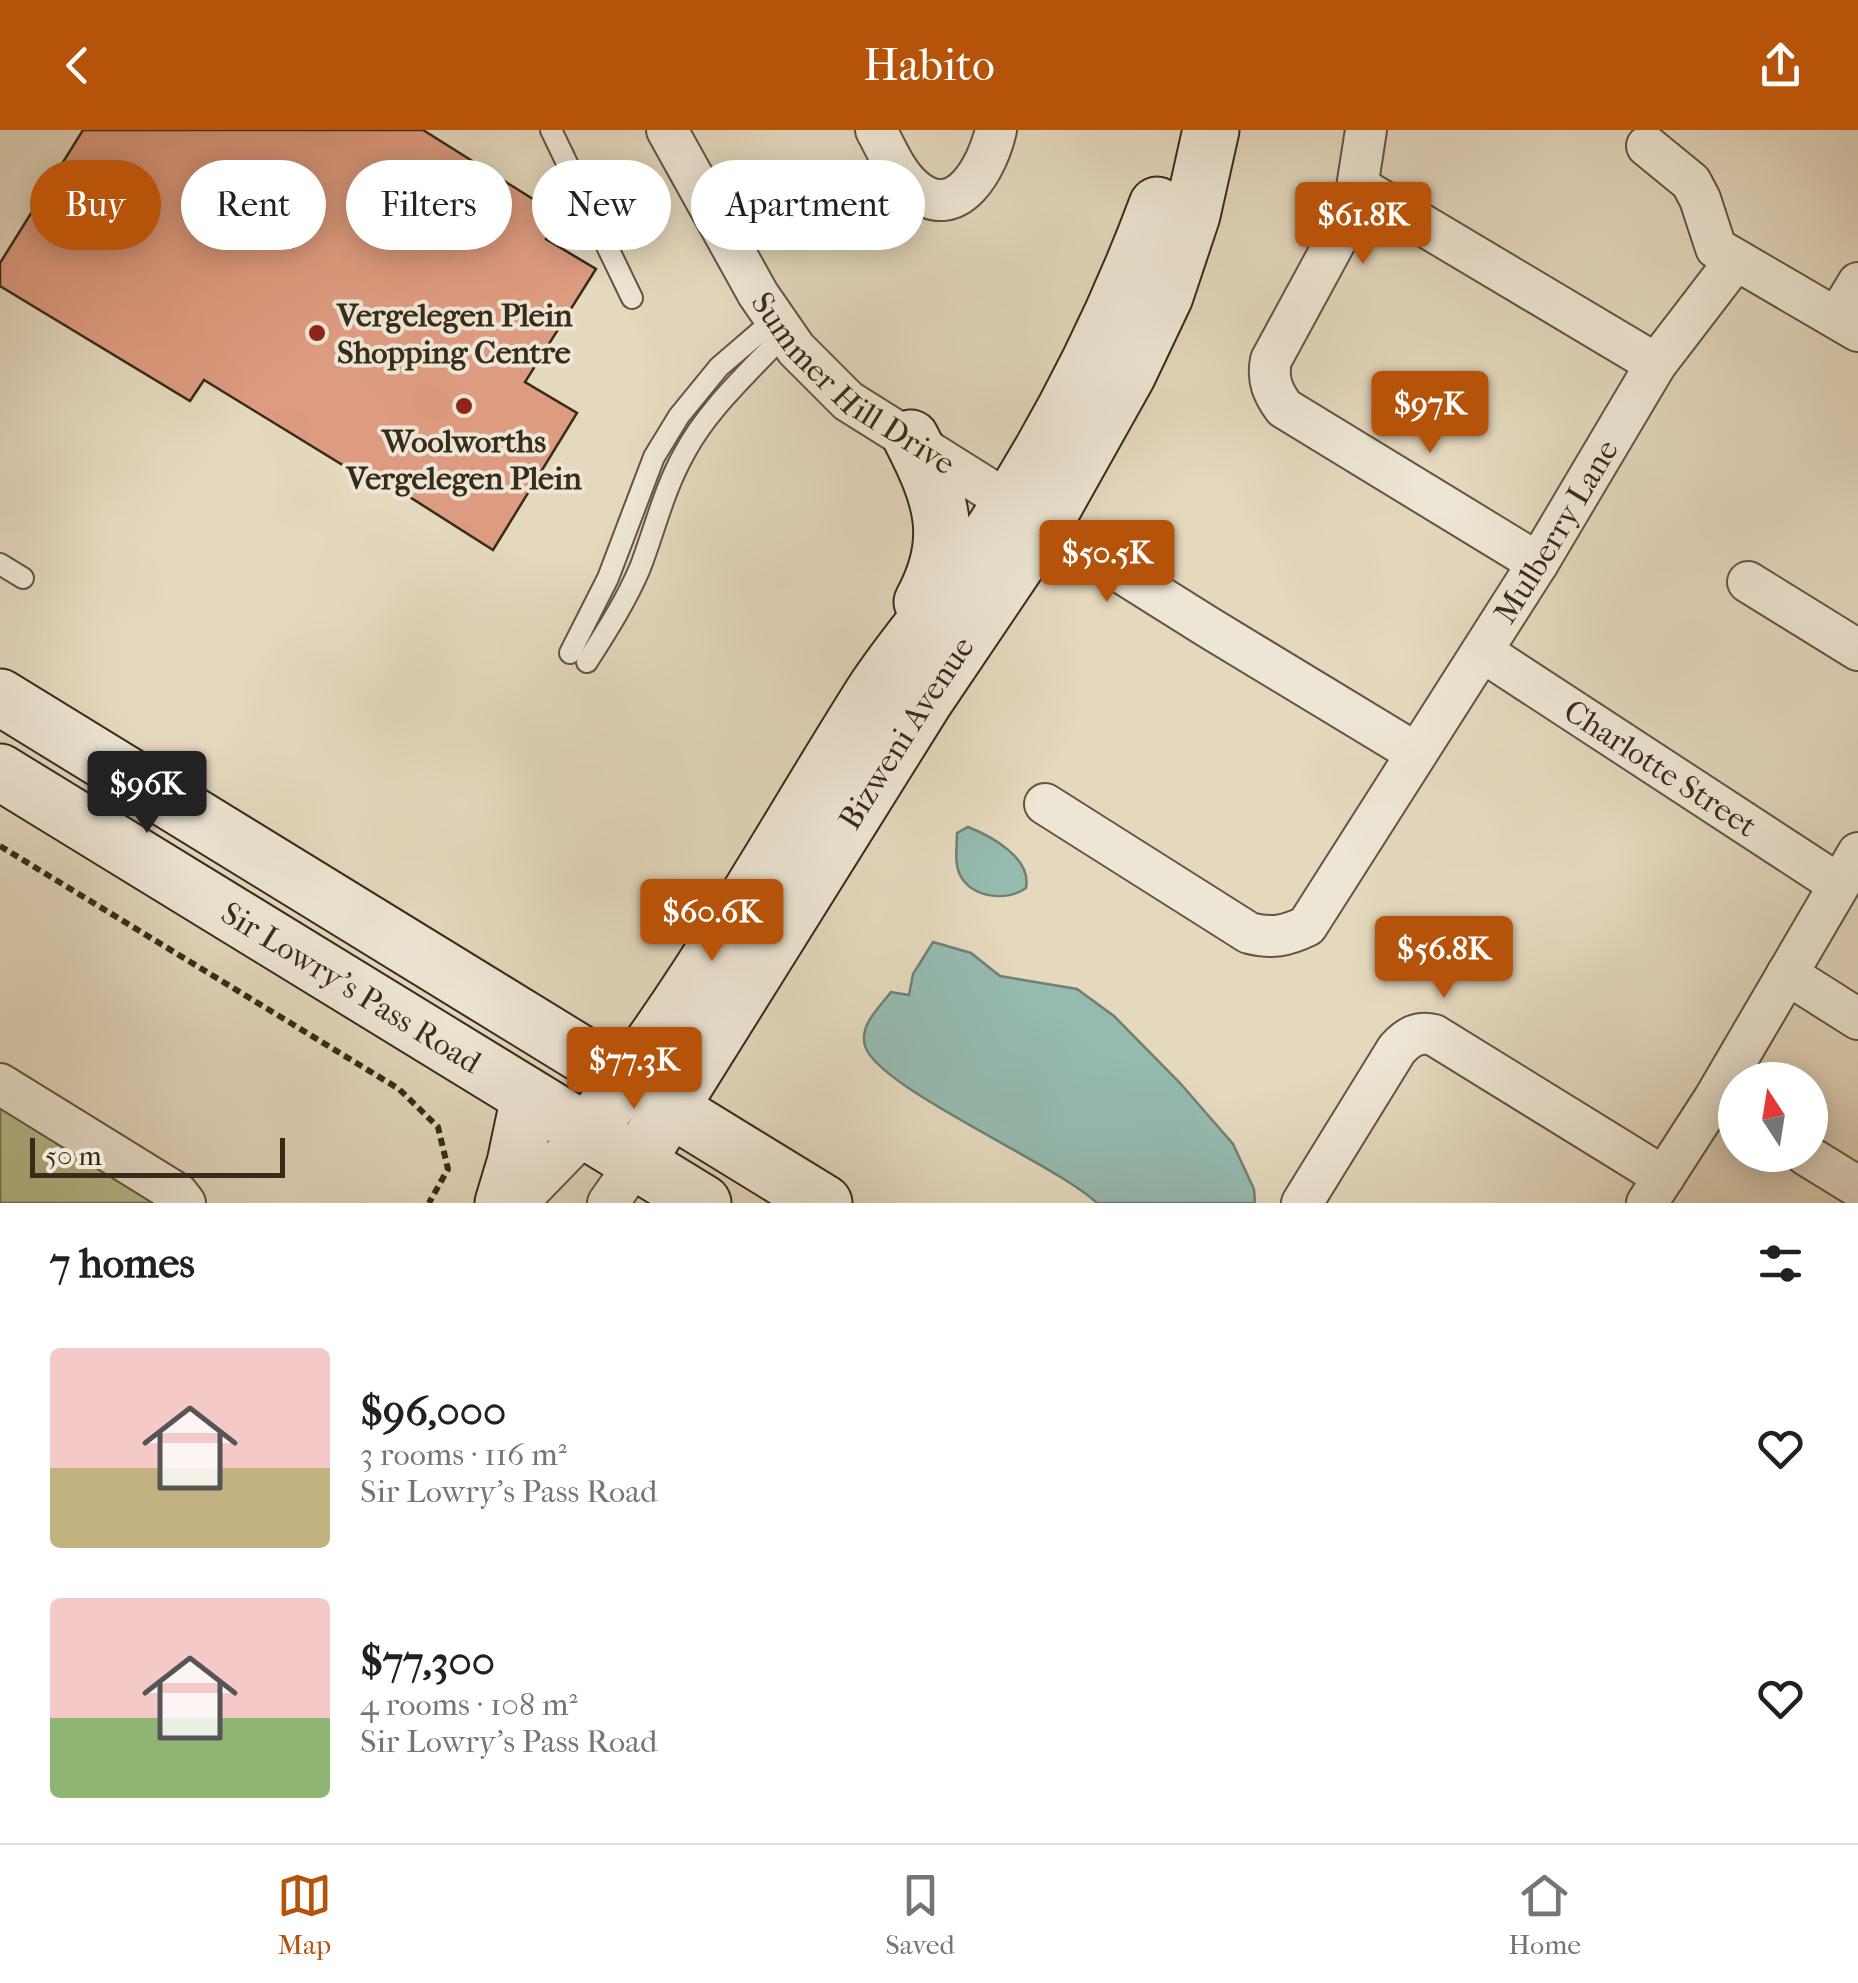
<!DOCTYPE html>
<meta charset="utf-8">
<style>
body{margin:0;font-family:"IM FELL French Canon",serif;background:#f2f2f2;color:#202124;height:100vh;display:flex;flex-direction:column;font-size:38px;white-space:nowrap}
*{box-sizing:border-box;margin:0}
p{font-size:32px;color:#757577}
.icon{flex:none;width:55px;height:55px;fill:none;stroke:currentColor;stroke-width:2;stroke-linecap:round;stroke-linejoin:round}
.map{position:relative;height:1073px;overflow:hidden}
.panel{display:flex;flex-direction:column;background:#fff;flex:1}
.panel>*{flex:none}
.guide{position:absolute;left:30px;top:30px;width:1000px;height:90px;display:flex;gap:20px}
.needle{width:65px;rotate:348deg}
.tools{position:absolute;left:1718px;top:932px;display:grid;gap:20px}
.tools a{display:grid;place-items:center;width:110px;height:110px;border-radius:50%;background:#fff;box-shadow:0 5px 25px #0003;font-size:50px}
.scale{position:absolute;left:30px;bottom:25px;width:255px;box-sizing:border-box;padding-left:10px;border:5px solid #372b19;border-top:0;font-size:28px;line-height:35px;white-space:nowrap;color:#372b19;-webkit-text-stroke:8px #ede6d4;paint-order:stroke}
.price{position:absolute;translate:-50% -85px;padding:0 22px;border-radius:10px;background:#b45309;color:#fff;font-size:32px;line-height:65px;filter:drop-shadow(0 2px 5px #0008)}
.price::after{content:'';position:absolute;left:50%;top:60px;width:30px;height:22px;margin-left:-15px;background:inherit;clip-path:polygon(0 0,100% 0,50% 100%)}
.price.active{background:#222;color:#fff}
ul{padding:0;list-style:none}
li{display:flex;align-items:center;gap:30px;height:250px;padding:0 50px}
li span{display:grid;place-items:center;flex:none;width:280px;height:200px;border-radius:10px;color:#555}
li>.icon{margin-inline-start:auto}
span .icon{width:120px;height:120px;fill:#fffc;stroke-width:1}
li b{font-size:42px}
h2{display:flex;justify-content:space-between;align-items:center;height:120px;padding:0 50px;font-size:42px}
.chip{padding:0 35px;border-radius:45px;background:#fff;box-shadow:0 5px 25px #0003;font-size:35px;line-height:90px}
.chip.active{background:#b45309;color:#fff}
header{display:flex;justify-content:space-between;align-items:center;height:130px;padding:0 50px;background:#b45309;color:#fff;font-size:45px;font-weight:600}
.dock{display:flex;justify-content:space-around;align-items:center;height:140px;border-top:2px solid #e0e0e0;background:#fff;font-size:28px;color:#757577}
.dock a{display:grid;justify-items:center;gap:5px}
.dock .active{color:#b45309}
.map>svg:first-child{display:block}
.green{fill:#b6be8f;stroke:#767454;stroke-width:2.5}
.water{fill:#95baaf;stroke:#6f8173;stroke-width:2.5}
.building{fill:#dd9b7f;stroke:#372b19;stroke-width:2.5}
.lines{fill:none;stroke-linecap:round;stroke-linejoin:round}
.lane-casing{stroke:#625642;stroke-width:24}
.street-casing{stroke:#625642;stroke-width:44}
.secondary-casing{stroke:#372b19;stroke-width:59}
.path{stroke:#372b19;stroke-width:6;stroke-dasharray:8 5;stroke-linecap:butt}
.lane{stroke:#ede6d4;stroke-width:20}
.street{stroke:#ede6d4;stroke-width:40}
.secondary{stroke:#ede6d4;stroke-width:55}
.poi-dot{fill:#8f2418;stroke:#ede6d4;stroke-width:4}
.labels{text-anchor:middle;stroke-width:8;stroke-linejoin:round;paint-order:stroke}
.poi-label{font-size:32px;font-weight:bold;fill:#372b19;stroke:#ede6d4;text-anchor:start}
.street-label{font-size:32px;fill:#372b19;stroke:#ede6d4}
</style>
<header><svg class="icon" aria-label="back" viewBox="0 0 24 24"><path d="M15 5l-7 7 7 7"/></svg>Habito<svg class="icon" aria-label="share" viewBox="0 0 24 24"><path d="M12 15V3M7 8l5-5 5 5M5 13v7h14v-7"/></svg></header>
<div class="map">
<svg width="1858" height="1073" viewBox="0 0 1858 1073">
<rect width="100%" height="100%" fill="#e4d8bd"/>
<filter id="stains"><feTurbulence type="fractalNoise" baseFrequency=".002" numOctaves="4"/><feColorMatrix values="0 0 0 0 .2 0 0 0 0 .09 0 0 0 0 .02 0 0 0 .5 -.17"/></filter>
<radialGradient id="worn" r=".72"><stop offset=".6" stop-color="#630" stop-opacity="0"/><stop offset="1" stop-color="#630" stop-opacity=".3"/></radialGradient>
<polygon class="green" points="0,975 159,1073 0,1073"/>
<g class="water">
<path d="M 968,697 C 991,706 1032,728 1026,758 C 1007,772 972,768 960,745 C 954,733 957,716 957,703 Z"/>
<path d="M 933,812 L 971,823 L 1000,846 L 1077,859 L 1114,886 L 1180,953 L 1233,1014 L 1254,1059 L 1255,1073 L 1097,1073 C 1054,1033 878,958 865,916 C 859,895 879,878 891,862 L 909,865 L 913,844 Z"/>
</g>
<polygon class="building" points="83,0 423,0 560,86 546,109 596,139 525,252 577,283 493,420 364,338 359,345 204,250 190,271 0,156 0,133"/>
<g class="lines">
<g class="lane-casing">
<g id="lane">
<polyline points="551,0 632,168"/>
<polyline points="0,434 23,448"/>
<polyline points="570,523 608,448 654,327 679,286 719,237 775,189"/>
<path d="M 587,532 C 606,502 626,471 640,438 C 655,399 664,359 685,322 C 710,276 750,242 785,203"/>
</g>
</g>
<g class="street-casing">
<g id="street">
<path id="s1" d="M 667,0 L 758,164 L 796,219 L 848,271 L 1208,497 L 1416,623"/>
<path d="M 876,0 C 887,20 896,44 914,59 C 958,95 988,35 996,0"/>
<path d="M 1366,0 L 1354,77 L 1271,230 C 1267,250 1273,263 1284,278 L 1538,433"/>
<polyline points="1647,16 1691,52 1700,69 1716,118 1858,201"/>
<polyline points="1359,57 1656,234"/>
<polyline points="1837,188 1858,153"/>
<polyline points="1748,452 1858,520"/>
<path id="s2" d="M 1483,522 L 1838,754"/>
<path id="s3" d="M 1045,674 L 1249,803 C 1272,809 1286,806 1307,796 L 1538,433 L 1656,234 L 1735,131"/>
<polyline points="1787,844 1858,889"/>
<polyline points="0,954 178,1064 185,1073"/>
<polyline points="1806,1025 1858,1057"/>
<polyline points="517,1073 586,1002"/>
<polyline points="608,1073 636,1033"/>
<path d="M 1302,1073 L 1397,919 C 1408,907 1418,901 1434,905 L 1664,1047"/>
<polyline points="1647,1073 1714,969 1858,723"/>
</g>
</g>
<g class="secondary-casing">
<g id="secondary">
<path d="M 911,308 C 942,368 956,410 922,472"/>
<polyline points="0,567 824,1073"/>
<path id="s4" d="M 0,642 L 703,1073"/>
<path d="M 586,1002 C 696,866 779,711 872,564 C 905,513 947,468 981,418 C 1053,311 1112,196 1157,75"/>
<path id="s5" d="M 636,1033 L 924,572 L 1044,394 L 1128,244 L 1165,166 L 1192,85 L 1211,0"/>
<polyline points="503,1073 515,1033 529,967"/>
</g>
</g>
<polyline class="path" points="0,716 399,959 438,997 448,1039 429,1073"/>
<use href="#lane" class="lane"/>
<use href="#street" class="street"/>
<use href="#secondary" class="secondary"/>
</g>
<g class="poi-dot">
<circle cx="317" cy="203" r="10"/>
<circle cx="464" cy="276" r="10"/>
</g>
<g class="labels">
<g class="poi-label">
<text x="337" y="196">Vergelegen Plein<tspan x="337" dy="37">Shopping Centre</tspan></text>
<text x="464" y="322" text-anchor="middle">Woolworths<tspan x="464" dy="37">Vergelegen Plein</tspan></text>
</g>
<g class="street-label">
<text dy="11" stroke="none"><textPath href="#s1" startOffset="320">Summer Hill Drive</textPath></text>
<text dy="11" stroke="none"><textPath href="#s3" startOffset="768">Mulberry Lane</textPath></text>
<text dy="11" stroke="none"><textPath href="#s5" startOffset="508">Bizweni Avenue</textPath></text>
<text dy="11" stroke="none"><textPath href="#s2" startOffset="212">Charlotte Street</textPath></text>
<text dy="11" stroke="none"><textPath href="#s4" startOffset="412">Sir Lowry's Pass Road</textPath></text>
</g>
</g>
<rect width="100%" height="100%" filter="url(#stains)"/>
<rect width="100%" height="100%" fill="url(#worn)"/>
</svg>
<div class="tools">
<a><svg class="needle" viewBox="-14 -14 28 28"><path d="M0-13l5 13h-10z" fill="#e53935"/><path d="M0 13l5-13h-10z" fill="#757577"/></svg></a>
</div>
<div class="scale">50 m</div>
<b class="price" style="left:1363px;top:137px">$61.8K</b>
<b class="price" style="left:1430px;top:326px">$97K</b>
<b class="price" style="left:1107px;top:475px">$50.5K</b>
<b class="price active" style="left:147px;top:706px">$96K</b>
<b class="price" style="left:712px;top:834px">$60.6K</b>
<b class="price" style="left:1444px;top:871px">$56.8K</b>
<b class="price" style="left:634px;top:982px">$77.3K</b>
<div class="guide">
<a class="chip active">Buy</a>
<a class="chip">Rent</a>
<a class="chip">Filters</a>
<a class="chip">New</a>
<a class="chip">Apartment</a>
</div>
</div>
<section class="panel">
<h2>7 homes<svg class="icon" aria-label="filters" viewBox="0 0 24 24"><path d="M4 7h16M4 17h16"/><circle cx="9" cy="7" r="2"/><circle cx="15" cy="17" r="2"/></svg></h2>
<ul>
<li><span style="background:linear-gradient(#f6c9c9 60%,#c2b280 0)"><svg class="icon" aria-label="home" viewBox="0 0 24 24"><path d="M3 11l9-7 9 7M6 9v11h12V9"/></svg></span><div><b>$96,000</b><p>3 rooms · 116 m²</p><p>Sir Lowry's Pass Road</p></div><svg class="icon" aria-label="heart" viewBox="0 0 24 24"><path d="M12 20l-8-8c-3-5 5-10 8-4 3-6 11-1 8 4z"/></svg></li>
<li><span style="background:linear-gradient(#f6c9c9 60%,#8fb573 0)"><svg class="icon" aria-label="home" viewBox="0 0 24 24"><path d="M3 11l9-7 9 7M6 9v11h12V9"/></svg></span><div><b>$77,300</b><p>4 rooms · 108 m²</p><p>Sir Lowry's Pass Road</p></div><svg class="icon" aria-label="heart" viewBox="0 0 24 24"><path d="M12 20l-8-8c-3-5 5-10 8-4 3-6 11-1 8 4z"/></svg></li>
</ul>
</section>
<nav class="dock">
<a class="active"><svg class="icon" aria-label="map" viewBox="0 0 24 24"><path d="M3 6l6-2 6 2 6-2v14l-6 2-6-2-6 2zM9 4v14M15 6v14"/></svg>Map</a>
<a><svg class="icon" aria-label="saved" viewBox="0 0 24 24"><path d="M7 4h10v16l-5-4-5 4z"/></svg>Saved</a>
<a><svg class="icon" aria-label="home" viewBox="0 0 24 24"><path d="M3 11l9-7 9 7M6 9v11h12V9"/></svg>Home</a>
</nav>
